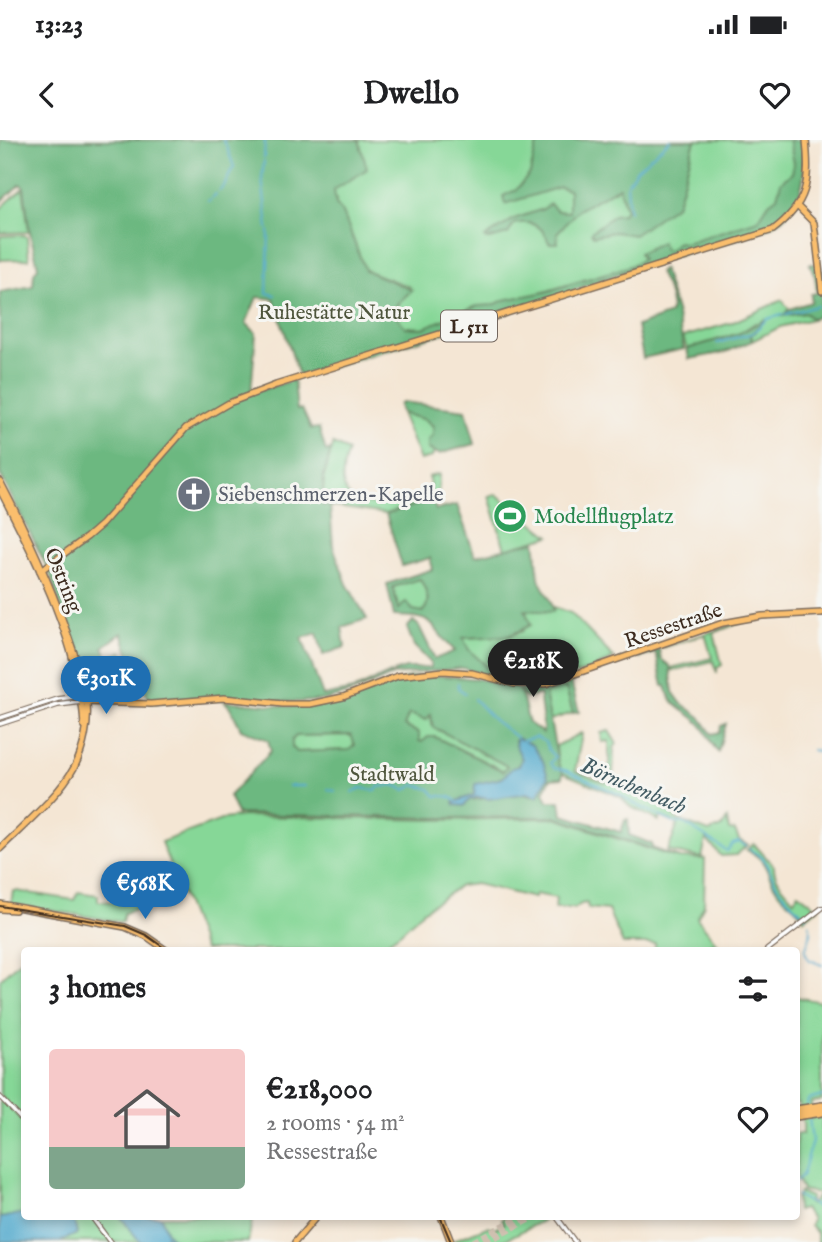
<!DOCTYPE html>
<meta charset="utf-8">
<style>
body{margin:0;font-family:"IM FELL English",serif;background:#f6f6f6;color:#202124;height:100vh;display:flex;flex-direction:column;font-size:26px;white-space:nowrap}
*{box-sizing:border-box;margin:0}
p{font-size:23px;color:#757577}
.icon{flex:none;width:38px;height:38px;fill:none;stroke:currentColor;stroke-width:2;stroke-linecap:round;stroke-linejoin:round}
.map{position:relative;flex:1;overflow:hidden}
.details{position:absolute;left:21px;top:807px;width:779px;height:273px;display:flex;flex-direction:column;background:#fff;border-radius:7px;box-shadow:0 4px 10px #0003}
.details>*{flex:none}
.price{position:absolute;translate:-50% -60px;padding:0 16px;border-radius:24px;background:#1f6fb2;color:#fff;font-size:23px;line-height:46px;filter:drop-shadow(0 2px 4px #0008)}
.price::after{content:'';position:absolute;left:50%;top:42px;width:21px;height:16px;margin-left:-10px;background:inherit;clip-path:polygon(0 0,100% 0,50% 100%)}
.price.selected{background:#222;color:#fff}
ul{padding:0;list-style:none}
li{display:flex;align-items:center;gap:21px;height:175px;padding:0 28px}
li+li{border-top:2px solid #e0e0e0}
li span{display:grid;place-items:center;flex:none;width:196px;height:140px;border-radius:7px;color:#555}
li>.icon{margin-inline-start:auto}
span .icon{width:84px;height:84px;fill:#fffc;stroke-width:1}
li b{font-size:30px}
h2{display:flex;justify-content:space-between;align-items:center;height:84px;padding:0 28px;font-size:30px}
.status{display:flex;justify-content:space-between;align-items:center;height:49px;padding:0 35px;background:#fff;direction:ltr}
.status svg{height:19px;fill:currentColor}
header{display:flex;justify-content:space-between;align-items:center;height:91px;padding:0 28px;background:#fff;font-size:32px;font-weight:700}
.map>svg:first-child{display:block}
.green{fill:#86d797;stroke:#60805a;stroke-width:2}
.forest{fill:#6cb880;stroke:#54714f;stroke-width:2;fill-rule:evenodd}
.water{fill:#4fa8cc;stroke:#456975;stroke-width:2}
.lines{fill:none;stroke-linecap:round;stroke-linejoin:round}
.stream{stroke:#4fa8cc;stroke-width:2}
.highway-tunnel{stroke:#cfc0b0;stroke-width:7;stroke-dasharray:7 3.5;stroke-linecap:butt}
.minor-casing{stroke:#7c6c5e;stroke-width:6}
.major-casing{stroke:#7c6c5e;stroke-width:8}
.highway-casing{stroke:#7c6c5e;stroke-width:10}
.minor{stroke:#fff;stroke-width:3.5}
.major{stroke:#fabe6d;stroke-width:5}
.highway{stroke:#fabe6d;stroke-width:7}
.tram{stroke:#3b2a1e;stroke-width:2}
.labels{text-anchor:middle;stroke-width:6;stroke-linejoin:round;paint-order:stroke}
.shield{fill:#f6f6f2;stroke:#73675e;stroke-width:2}
.shield-label{font-size:19px;font-weight:bold;fill:#3b2a1e}
.park-label{font-size:21px;fill:#4e553c;stroke:#f6f6f2}
.worship-label{font-size:21px;fill:#5b616d;stroke:#f6f6f2;text-anchor:start}
.leisure-label{font-size:21px;fill:#27864d;stroke:#f6f6f2;text-anchor:start}
.street-label{font-size:21px;fill:#3b2a1e;stroke:#f6f6f2}
.water-label{font-size:23px;font-style:italic;fill:#435c64;stroke:#f6f6f2}
</style>
<div class="status"><b>13:23</b><svg viewBox="0 0 49 12"><path d="M0 12V9h3v3zM5 12V6h3v6zM10 12V3h3v9zM15 12V0h3v12zM26 1h20v11H26zM47 4h2v5h-2z"/></svg></div>
<header><svg class="icon" aria-label="back" viewBox="0 0 24 24"><path d="M15 5l-7 7 7 7"/></svg>Dwello<svg class="icon" aria-label="heart" viewBox="0 0 24 24"><path d="M12 20l-8-8c-3-5 5-10 8-4 3-6 11-1 8 4z"/></svg></header>
<div class="map">
<svg width="822" height="1102" viewBox="0 0 822 1102">
<rect width="100%" height="100%" fill="#f6f6f2"/>
<filter id="ink" filterUnits="userSpaceOnUse"><feTurbulence type="fractalNoise" baseFrequency=".0143" numOctaves="2"/><feDisplacementMap in="SourceGraphic" scale="14" xChannelSelector="R" yChannelSelector="G"/><feConvolveMatrix kernelMatrix="1 2 1 2 8 2 1 2 1" color-interpolation-filters="sRGB"/></filter>
<filter id="wash" filterUnits="userSpaceOnUse"><feTurbulence type="fractalNoise" baseFrequency=".00686" numOctaves="4" result="noise"/><feDisplacementMap in="SourceGraphic" scale="28" xChannelSelector="R" yChannelSelector="G"/><feGaussianBlur stdDeviation="1.57" result="paint"/><feColorMatrix in="noise" values="0 0 0 0 0 0 0 0 0 0 0 0 0 0 0 0 0 1.4 0 .05"/><feComposite in="paint" operator="in"/></filter>
<g filter="url(#wash)">
<rect width="100%" height="100%" fill="#f4e6d4"/>
<g class="green">
<path d="M 266,0 L 553,0 L 578,70 L 619,47 L 633,94 L 677,64 L 695,0 L 804,0 L 801,46 L 756,85 L 671,114 L 423,188 L 405,187 C 387,171 398,163 410,147 L 365,130 L 343,73 L 336,64 L 336,59 Z"/>
<polygon points="23,48 29,92 0,93 0,69"/>
<polygon points="24,95 27,97 29,119 0,120 0,96"/>
<polygon points="782,160 789,169 784,175 806,173 812,179 780,187 752,201 751,195 756,192 755,183 740,193 687,209 683,197 731,183"/>
<polygon points="401,273 426,280 433,287 433,295 428,309 434,312 432,317 420,320"/>
<path d="M 333,304 L 348,311 C 324,381 387,365 430,354 L 431,348 L 428,337 L 439,334 L 438,359 L 386,374 L 322,365 L 324,336 Z"/>
<polygon points="496,354 550,396 505,409 489,356"/>
<path d="M 420,439 C 426,450 432,461 423,472 L 399,470 L 393,447 Z"/>
<path d="M 554,467 L 571,473 L 614,518 C 576,539 537,546 495,538 L 483,523 L 468,510 L 463,498 L 509,496 L 523,491 L 524,470 L 553,472 Z"/>
<polygon points="744,481 714,493 722,525 717,528 717,533 713,521 672,531 671,528 712,518 705,494 662,508"/>
<polygon points="122,511 130,533 142,550 134,555 109,518"/>
<polygon points="566,548 573,573 550,580 545,553"/>
<polygon points="409,574 430,574 433,587 508,625 504,631 435,597 424,603 417,600 403,586"/>
<polygon points="609,591 617,604 614,608 613,639 669,670 676,679 709,692 722,687 727,679 729,690 735,691 739,700 748,705 736,715 721,716 706,699 702,718 668,711 678,684 661,677 659,681 629,666 621,657 563,633 558,624 556,606 581,593 582,594 575,631 606,643 609,634 609,601 602,602 601,593"/>
<polygon points="349,595 353,597 354,607 349,610 297,612 292,607 292,600 296,596"/>
<polygon points="243,676 434,680 555,678 667,715 680,718 705,719 704,765 697,778 722,810 718,810 712,803 701,810 655,810 655,804 623,804 608,770 588,768 587,763 581,764 575,768 555,768 556,758 535,754 534,758 476,744 460,746 423,771 401,792 376,810 204,810 179,746 178,749 165,757 124,773 122,782 11,764 13,751 16,751 74,760 78,752 98,755 98,761 113,762 159,744 175,741 177,743 161,702 224,679"/>
<path d="M 754,704 L 774,726 C 773,739 786,750 794,760 L 798,753 L 818,768 L 804,779 C 800,769 788,763 780,754 C 765,737 771,721 747,710 Z"/>
<polygon points="25,803 69,810 24,810 24,1076 253,1076 248,1102 0,1102 0,962 5,960 0,954 0,839 23,818"/>
<polygon points="796,857 822,862 822,961 811,963 812,978 822,977 822,1054 802,1050 796,1037 796,994 803,994 803,984 799,964 796,964"/>
<polygon points="800,1052 811,1057 809,1064 811,1065 817,1057 822,1058 822,1102 817,1102 817,1093 810,1085 812,1079 804,1069 797,1071 796,1058"/>
<polygon points="507,1076 551,1076 501,1102 455,1102 454,1100 489,1086 494,1089 504,1084 502,1079"/>
</g>
<g class="forest">
<path d="M 0,0 L 359,0 L 367,29 L 334,50 L 336,64 L 343,73 L 365,130 L 412,150 L 397,164 L 395,174 L 405,187 L 423,188 L 477,166 L 494,165 L 504,160 L 545,152 L 630,126 L 642,119 L 639,113 L 661,102 L 664,109 L 669,110 L 677,102 L 685,103 L 758,80 L 769,63 L 777,57 L 781,42 L 792,33 L 794,23 L 789,0 L 804,0 C 806,27 805,60 782,79 C 761,97 687,111 657,121 C 607,137 558,157 507,173 C 438,196 368,215 299,236 L 274,159 L 257,157 L 246,183 L 256,193 L 251,253 L 294,240 L 297,270 L 302,269 L 311,289 L 319,288 L 326,312 L 331,310 L 324,336 L 322,365 L 330,366 L 333,406 L 347,444 L 367,479 L 342,487 L 345,507 L 323,515 L 317,493 L 302,498 L 323,556 L 353,550 L 391,533 L 393,535 L 354,552 L 325,560 L 298,562 L 220,557 L 151,563 L 136,533 L 122,493 L 103,507 L 109,518 L 114,538 L 127,560 L 93,553 L 87,548 L 49,431 L 0,334 L 0,152 L 33,146 L 34,133 L 38,127 L 29,88 L 24,47 L 20,44 L 0,63 Z"/>
<path d="M 538,0 L 695,0 L 677,64 L 634,95 L 614,92 L 593,96 L 591,92 L 614,75 L 623,74 L 626,69 L 619,47 L 578,70 L 557,93 L 558,103 L 549,103 C 543,86 533,80 514,84 L 508,94 L 487,100 L 485,98 L 514,79 L 543,69 L 550,64 L 557,71 L 569,72 L 569,50 L 560,47 L 505,64 L 503,56 L 516,50 L 530,34 Z"/>
<polygon points="810,124 816,124 822,132 821,175 812,179 805,173 783,176 789,169 811,162 811,154 817,153 815,137"/>
<path d="M 663,129 L 676,171 L 684,209 L 643,218 L 637,186 L 670,174 C 674,160 665,146 659,132 Z"/>
<polygon points="765,179 751,195 752,201 726,212 689,219 687,209 740,193"/>
<polygon points="402,262 466,270 475,304 439,314 428,309 428,300 433,295 433,286 426,280 401,273 399,265"/>
<path d="M 433,360 L 436,370 L 457,365 L 475,416 L 535,401 C 537,410 537,434 540,441 C 544,452 553,459 553,472 L 525,470 L 531,485 L 509,496 L 463,498 L 469,510 L 483,523 L 495,538 L 463,528 L 394,535 L 394,532 L 406,528 L 431,528 L 431,523 L 414,506 L 407,488 L 413,481 L 419,486 L 435,519 L 455,511 C 426,484 440,477 394,476 L 387,444 L 433,429 L 430,418 L 402,426 L 386,374 ZM 420,439 C 426,450 432,461 423,472 L 413,470 L 406,462 L 398,470 L 393,447 Z"/>
<path d="M 659,509 L 661,519 L 670,526 L 673,552 L 681,563 L 700,577 L 712,594 L 720,592 L 721,586 L 726,584 L 718,612 C 709,602 710,596 702,586 C 689,570 671,570 666,546 L 663,546 L 656,513 L 639,518 L 639,516 Z"/>
<path d="M 440,536 C 455,537 504,540 516,548 C 525,555 525,573 529,583 L 543,593 C 544,580 540,568 540,554 L 526,558 L 519,549 L 540,548 L 571,542 L 579,572 L 573,573 L 566,548 L 545,553 L 558,623 L 563,633 L 562,638 L 550,639 L 544,652 L 548,661 L 560,661 L 562,675 L 621,692 L 625,680 L 628,679 L 629,695 L 652,704 L 652,708 L 680,718 L 555,677 L 434,678 L 237,674 L 229,656 L 271,611 L 268,600 L 241,589 L 230,567 L 224,561 L 296,567 L 320,565 L 344,561 L 410,537 ZM 409,574 L 426,580 L 431,574 L 433,587 L 507,626 L 503,631 L 435,597 L 428,597 L 422,602 L 419,601 L 419,593 L 404,586 ZM 351,595 L 355,605 L 349,610 L 297,612 L 292,607 L 292,600 L 296,596 ZM 518,598 L 533,610 L 543,621 L 538,656 L 519,654 L 455,662 L 475,655 L 480,643 C 497,642 514,634 522,619 L 515,601 Z"/>
</g>
<g class="water">
<polygon points="517,598 532,605 543,621 548,637 538,656 527,653 489,659 478,657 469,660 464,666 455,665 454,662 474,655 475,644 502,638 512,628 519,626 522,619 515,604"/>
<polygon points="24,1073 24,1076 73,1076 77,1094 60,1102 0,1102 0,1078"/>
<polygon points="120,1076 161,1076 167,1093 177,1102 173,1102 166,1096 163,1100 165,1102 140,1102"/>
</g>
<g class="lines">
<g class="stream">
<polyline points="223,0 226,5"/>
<polyline points="264,18 265,0"/>
<polyline points="264,21 262,39 268,88"/>
<path d="M 219,51 C 230,42 226,36 234,27 L 227,8"/>
<polyline points="213,57 216,54"/>
<polyline points="208,61 211,59"/>
<polyline points="629,71 627,43 637,29 670,0"/>
<polyline points="269,91 267,153 275,155"/>
<polyline points="717,203 753,193 767,179 817,166"/>
<polyline points="458,543 458,548 465,553"/>
<polyline points="474,559 494,580 517,598"/>
<polyline points="522,601 536,597 545,602 549,611 555,617 550,623 554,628 565,630 621,655 631,662 674,683 684,683 727,711 733,704 739,702 746,706"/>
<polyline points="812,610 822,612"/>
<polyline points="289,646 305,646"/>
<polyline points="328,649 335,651"/>
<path d="M 353,652 L 361,648 L 376,651 L 378,647 L 394,645 L 405,650 L 415,645 L 430,649 L 436,656 C 443,656 451,655 456,661"/>
<polyline points="749,709 763,718 777,746 793,765 807,777"/>
<polyline points="809,783 811,793 805,811 808,819 822,825"/>
<polyline points="807,966 808,960 822,956"/>
<polyline points="796,1042 803,1034 812,1001 809,978"/>
<path d="M 796,1055 C 805,1061 815,1064 822,1071"/>
</g>
</g>
</g>
<g filter="url(#ink)">
<g class="lines">
<g class="highway-tunnel">
<polyline points="473,1102 523,1076"/>
<polyline points="485,1102 535,1076"/>
</g>
<g class="minor-casing">
<g id="minor">
<polyline points="0,578 58,559 81,556"/>
<polyline points="0,584 58,565 82,562"/>
<polyline points="767,810 822,768"/>
<polyline points="0,957 24,982"/>
<polyline points="91,1076 110,1102"/>
<polyline points="556,1076 575,1102"/>
</g>
</g>
<g class="major-casing">
<g id="major">
<polyline points="798,67 814,83 822,151"/>
<path d="M 0,341 C 28,395 53,449 72,507 C 78,525 86,545 87,564 C 89,583 84,608 75,626 C 59,656 24,685 0,709"/>
<path d="M 0,350 C 37,421 80,505 84,586"/>
<path d="M 40,431 L 87,397 L 102,384 L 186,288 L 229,263 L 276,245 L 773,90 C 808,63 810,43 806,0"/>
<polyline points="84,555 106,557 122,562"/>
<polyline points="82,562 151,564 224,558 283,564 310,564 343,557 398,536 443,531 472,533 514,544 546,544 723,483 762,476 822,473"/>
<polyline points="0,764 125,787 146,796 166,810"/>
<polyline points="0,769 15,770"/>
<polyline points="441,1076 451,1102"/>
<polyline points="295,1102 317,1076"/>
</g>
</g>
<g class="highway-casing">
<g id="highway">
<polyline points="796,970 822,966"/>
<polyline points="796,976 822,972"/>
</g>
</g>
<use href="#minor" class="minor"/>
<use href="#major" class="major"/>
<use href="#highway" class="highway"/>
<g class="tram">
<polyline points="0,766 125,786 146,795 167,810"/>
<polyline points="440,1076 451,1102"/>
</g>
</g>
</g>
<defs>
<g id="church-disc" transform="scale(1.75)"><circle r="9.5" fill="#6b7280" stroke="#f6f6f2"/><path d="M-1.2-6h2.4v3.5h3.3v2.4h-3.3V6h-2.4V-.1h-3.3v-2.4h3.3Z" fill="#fff"/></g>
<g id="stadium-disc" transform="scale(1.75)"><circle r="9.5" fill="#2e9e5b" stroke="#f6f6f2"/><path d="M0-5a6.5 5 0 1 0 0 10a6.5 5 0 1 0 0-10ZM-3.5-1.8h7v3.6h-7Z" fill="#fff"/></g>
</defs>
<g fill-rule="evenodd">
<use href="#church-disc" x="194" y="354"/>
<use href="#stadium-disc" x="510" y="376"/>
</g>
<g class="labels">
<rect class="shield" x="441" y="170.5" width="56" height="31" rx="5"/>
<g class="shield-label">
<text x="469" y="193">L 511</text>
</g>
<g class="park-label">
<text x="334" y="179">Ruhestätte Natur</text>
<text x="392" y="641">Stadtwald</text>
</g>
<g class="worship-label">
<text x="218" y="361">Siebenschmerzen-Kapelle</text>
</g>
<g class="leisure-label">
<text x="534" y="383">Modellflugplatz</text>
</g>
<g class="street-label">
<text transform="translate(64 440) rotate(68)" y="7">Ostring</text>
<text transform="translate(673 485) rotate(-19)" y="7">Ressestraße</text>
</g>
<g class="water-label">
<text transform="translate(634 645) rotate(23)" y="8">Börnchenbach</text>
</g>
</g>
</svg>
<b class="price selected" style="left:533px;top:559px">€218K</b>
<b class="price" style="left:106px;top:576px">€301K</b>
<b class="price" style="left:145px;top:781px">€568K</b>
<section class="details">
<h2>3 homes<svg class="icon" aria-label="filters" viewBox="0 0 24 24"><path d="M4 7h16M4 17h16"/><circle cx="9" cy="7" r="2"/><circle cx="15" cy="17" r="2"/></svg></h2>
<ul>
<li><span style="background:linear-gradient(#f6c9c9 70%,#7fa58c 0)"><svg class="icon" aria-label="home" viewBox="0 0 24 24"><path d="M3 11l9-7 9 7M6 9v11h12V9"/></svg></span><div><b>€218,000</b><p>2 rooms · 54 m²</p><p>Ressestraße</p></div><svg class="icon" aria-label="heart" viewBox="0 0 24 24"><path d="M12 20l-8-8c-3-5 5-10 8-4 3-6 11-1 8 4z"/></svg></li>
</ul>
</section>
</div>
